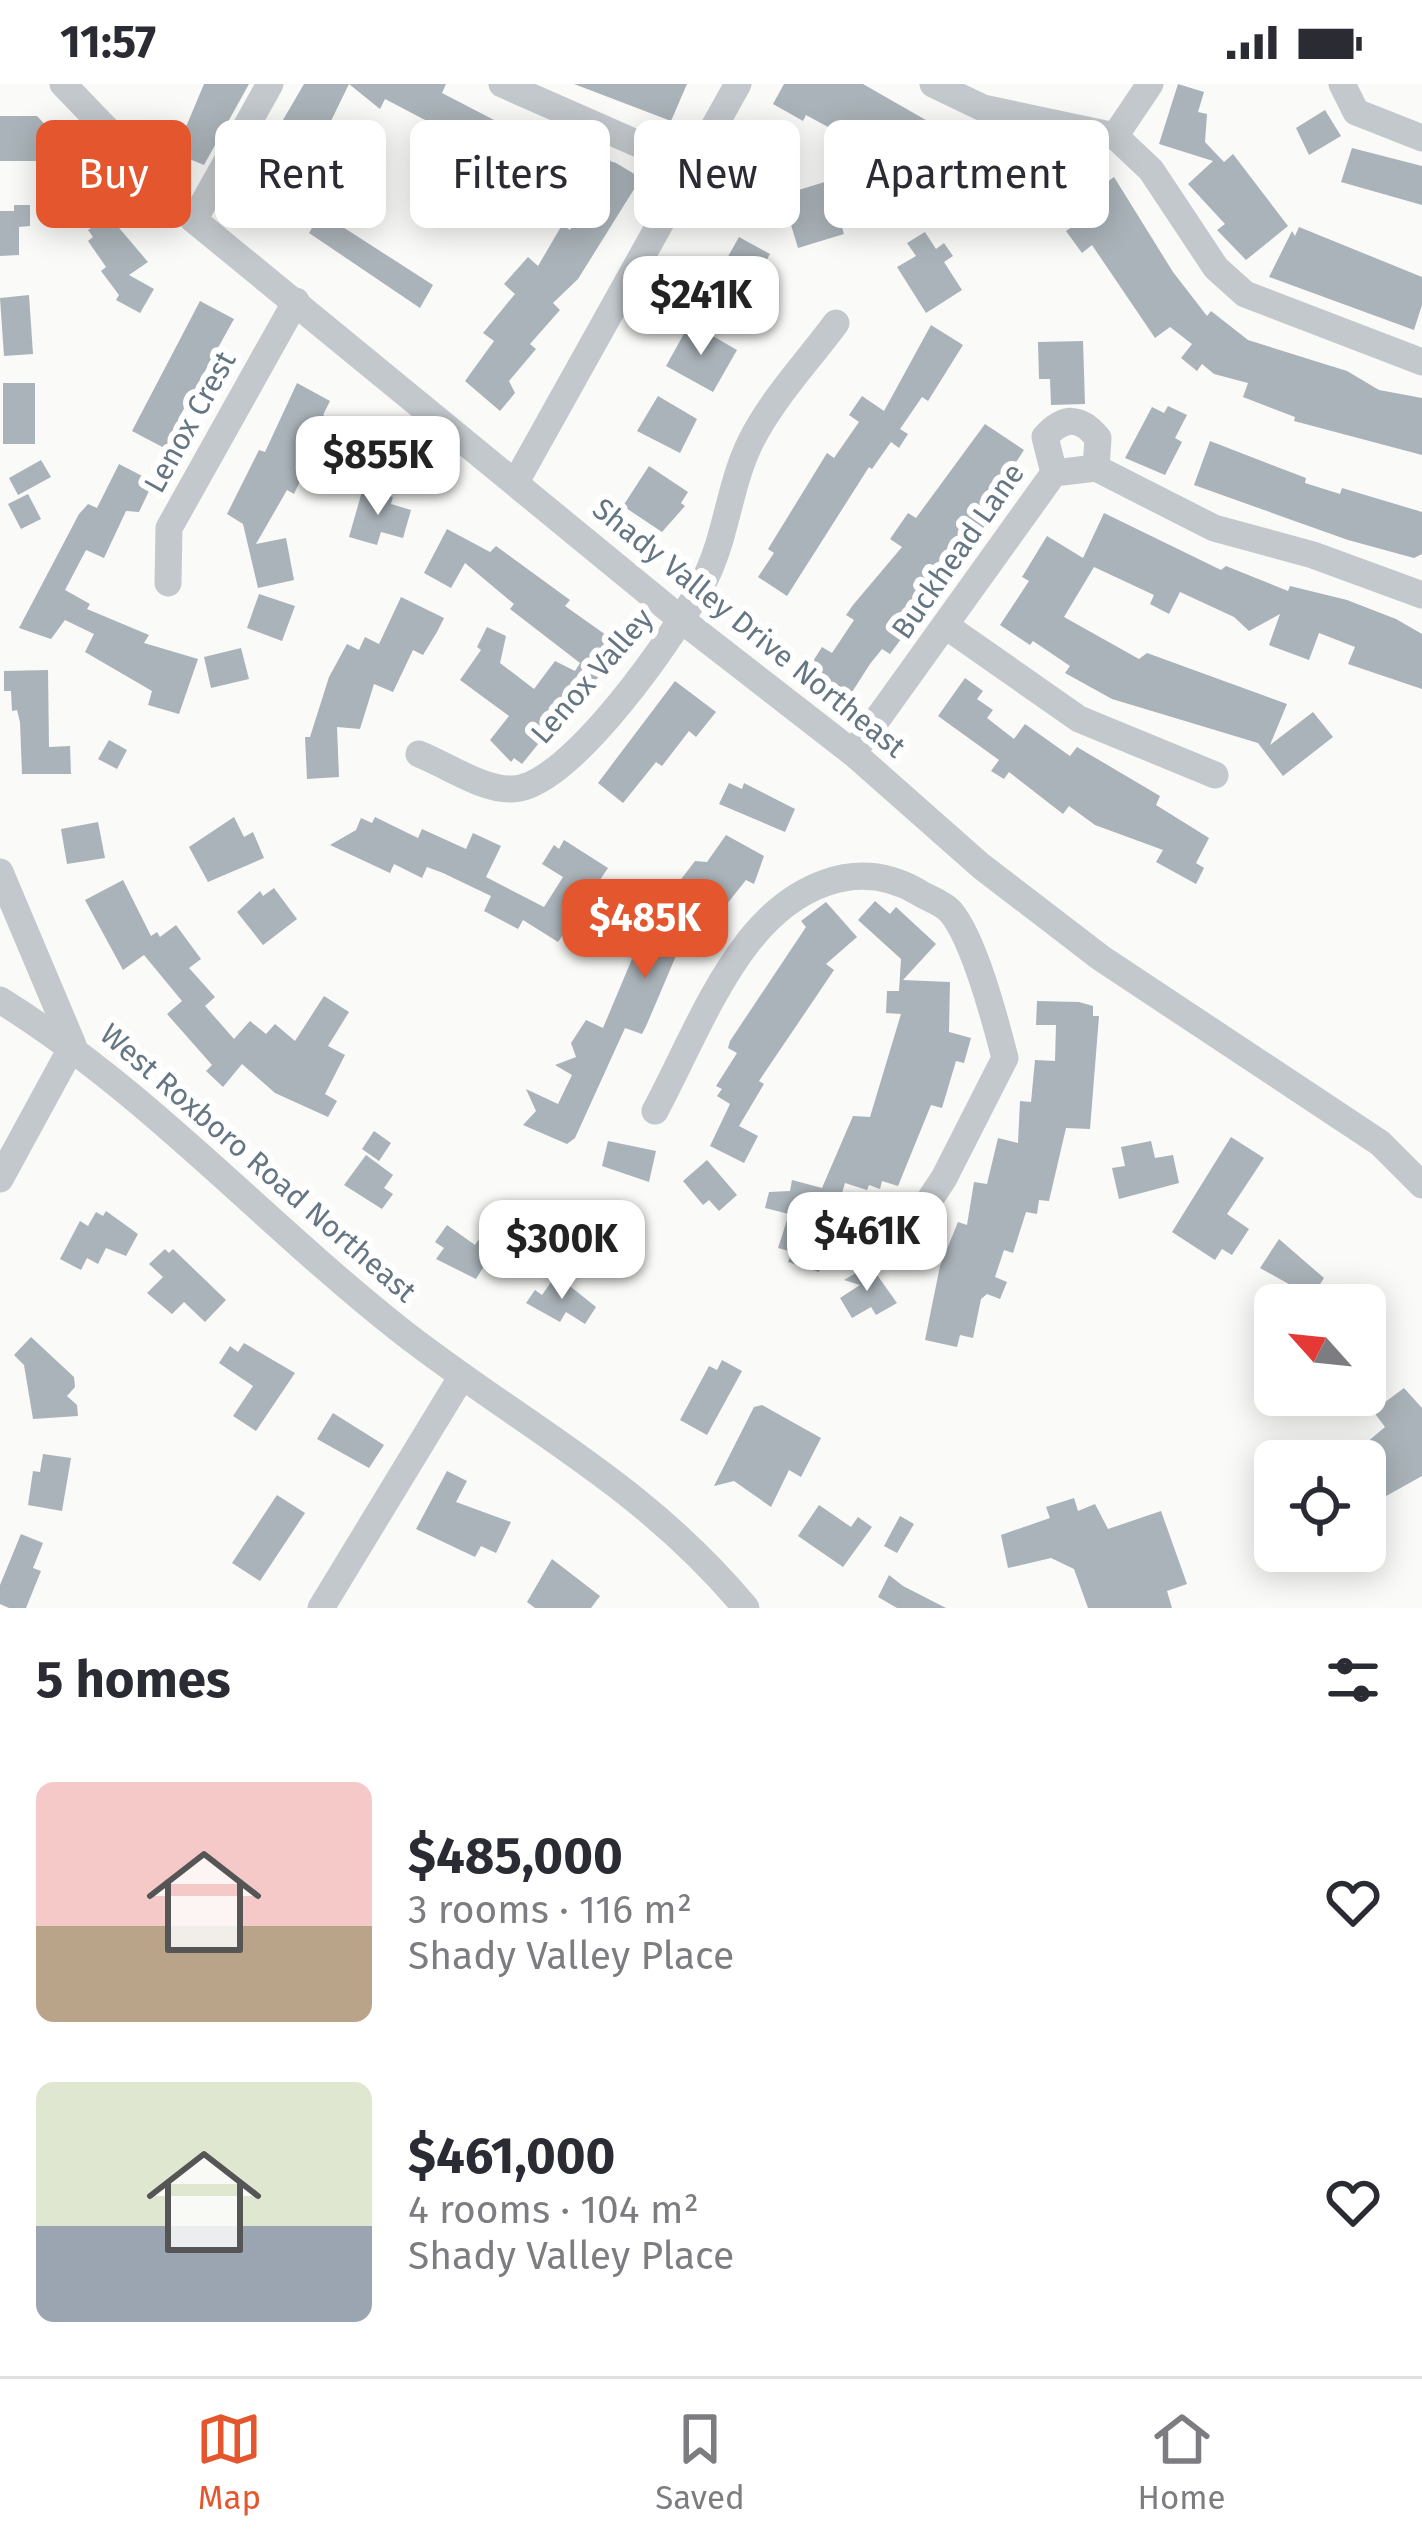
<!DOCTYPE html>
<meta charset="utf-8">
<style>
body{margin:0;font-family:"Fira Sans",sans-serif;background:#f2f2f3;color:#2b2b33;height:100vh;display:flex;flex-direction:column;font-size:45px;white-space:nowrap}
*{box-sizing:border-box;margin:0}
p{font-size:39px;color:#7c7c81}
.icon{flex:none;width:66px;height:66px;fill:none;stroke:currentColor;stroke-width:2;stroke-linecap:round;stroke-linejoin:round}
.map{position:relative;height:1524px;overflow:hidden}
.drawer{display:flex;flex-direction:column;background:#fff;flex:1}
.drawer>*{flex:none}
.guide{position:absolute;left:36px;top:36px;width:1350px;height:108px;display:flex;gap:24px}
.needle{width:78px;rotate:297deg}
.tools{position:absolute;left:1254px;top:1200px;display:grid;gap:24px}
.tools a{display:grid;place-items:center;width:132px;height:132px;border-radius:18px;background:#fff;box-shadow:0 6px 30px #0003;font-size:60px}
.price{position:absolute;translate:-50% -102px;padding:0 27px;border-radius:24px;background:#fff;color:#222;font-size:39px;line-height:78px;filter:drop-shadow(0 3px 6px #0008)}
.price::after{content:'';position:absolute;left:50%;top:72px;width:36px;height:27px;margin-left:-18px;background:inherit;clip-path:polygon(0 0,100% 0,50% 100%)}
.price.active{background:#e4572e;color:#fff}
ul{padding:0;list-style:none}
li{display:flex;align-items:center;gap:36px;height:300px;padding:0 36px}
li span{display:grid;place-items:center;flex:none;width:336px;height:240px;border-radius:18px;color:#555}
li>.icon{margin-inline-start:auto}
span .icon{width:144px;height:144px;fill:#fffc;stroke-width:1}
li b{font-size:51px}
h2{display:flex;justify-content:space-between;align-items:center;height:144px;padding:0 36px;font-size:51px}
.chip{padding:0 42px;border-radius:18px;background:#fff;box-shadow:0 6px 30px #0003;font-size:42px;line-height:108px}
.chip.active{background:#e4572e;color:#fff}
.status{display:flex;justify-content:space-between;align-items:center;height:84px;padding:0 60px;background:#fff;direction:ltr}
.status svg{height:33px;fill:currentColor}
.dock{display:flex;justify-content:space-around;align-items:center;height:168px;border-top:3px solid #e1e1e2;background:#fff;font-size:33px;color:#7c7c81}
.dock a{display:grid;justify-items:center;gap:6px}
.dock .active{color:#e4572e}
.map>svg:first-child{display:block}
.building{fill:#aab3b9}
.lines{fill:none;stroke-linecap:round;stroke-linejoin:round}
.minor{stroke:#c3c8cc;stroke-width:27}
.labels{text-anchor:middle;stroke-width:12;stroke-linejoin:round;paint-order:stroke}
.street-label{font-size:30px;fill:#657683;stroke:#fff}
</style>
<div class="status"><b>11:57</b><svg viewBox="0 0 49 12"><path d="M0 12V9h3v3zM5 12V6h3v6zM10 12V3h3v9zM15 12V0h3v12zM26 1h20v11H26zM47 4h2v5h-2z"/></svg></div>
<div class="map">
<svg width="1422" height="1524" viewBox="0 0 1422 1524">
<rect width="100%" height="100%" fill="#fafaf8"/>
<g class="building">
<polygon points="204,0 249,0 204,81 175,69"/>
<polygon points="304,0 446,0 442,9 496,37 616,79 641,94 578,195 553,219 560,226 530,260 536,265 509,297 515,309 500,327 465,297 494,257 483,249 515,210 504,200 528,173 538,182 562,141 570,146 589,116 443,59 448,48 385,15 380,25 349,0 329,41 319,36 265,142 231,125"/>
<polygon points="574,0 687,0 671,37"/>
<polygon points="784,0 863,0 938,43 940,37 1040,81 1046,67 1084,85 1062,131 1114,93 1173,188 1207,232 1211,227 1248,256 1347,287 1379,306 1422,314 1422,371 1294,337 1295,333 1243,313 1248,299 1214,290 1202,280 1197,287 1181,274 1192,260 1170,243 1155,254 1092,161 1082,169 1066,147 1076,140 1012,110 1005,123 957,99 952,109 933,100 806,31 803,37 773,20"/>
<polygon points="1178,0 1204,8 1198,28 1207,30 1205,58 1224,78 1233,70 1288,142 1246,176 1217,146 1225,140 1188,100 1213,77 1159,60"/>
<polygon points="1325,26 1341,52 1309,71 1296,44"/>
<polygon points="0,32 37,32 70,67 54,84 47,77 0,77"/>
<polygon points="1352,64 1422,82 1422,121 1341,98"/>
<polygon points="828,97 844,150 798,164 782,111"/>
<polygon points="14,121 30,121 30,142 19,143 19,171 0,172 0,127 14,127"/>
<polygon points="321,129 433,201 420,224 309,149"/>
<polygon points="109,132 148,178 129,191 154,205 140,229 116,216 119,211 101,187 106,183 88,157 93,153 88,146"/>
<polygon points="1299,143 1422,193 1422,221 1414,246 1269,193 1292,147 1295,152"/>
<polygon points="925,148 936,165 944,159 953,172 944,178 962,206 926,229 897,183 916,172 907,159"/>
<polygon points="739,153 770,170 738,228 707,210"/>
<polygon points="29,211 33,270 4,272 0,214"/>
<polygon points="200,217 234,235 181,330 187,334 170,367 132,347"/>
<polygon points="690,239 737,266 713,308 666,282"/>
<polygon points="931,241 963,261 928,317 922,313 900,345 908,350 899,364 891,358 872,385 869,383 787,512 758,493 774,469 768,465 827,369 834,374 859,338 849,331 862,312 884,327"/>
<polygon points="1083,257 1085,320 1051,321 1050,295 1039,295 1038,258"/>
<rect x="3" y="299" width="32" height="61"/>
<polygon points="297,299 330,317 323,331 335,338 323,359 319,357 294,410 287,406 256,460 286,454 294,496 258,504 243,440 227,430 259,366 265,368"/>
<polygon points="658,312 697,335 680,369 637,347"/>
<polygon points="1168,322 1187,331 1175,354 1182,358 1165,391 1125,374 1152,323 1164,329"/>
<polygon points="985,340 1024,366 994,412 999,415 990,434 977,453 969,447 932,505 936,508 890,570 882,565 870,580 845,619 803,593 822,563 832,569 854,536 846,531 853,521 902,463 890,455 908,429 916,434"/>
<polygon points="1210,357 1306,394 1305,399 1340,410 1342,404 1422,428 1422,470 1414,474 1348,456 1194,401"/>
<polygon points="41,376 51,393 18,411 9,394"/>
<polygon points="119,380 150,396 150,405 139,428 126,427 104,474 86,466 65,506 90,520 87,525 149,551 144,559 198,575 179,630 148,621 152,607 85,568 94,550 65,536 51,555 19,544 79,430 88,420 97,424"/>
<polygon points="649,382 688,408 681,419 685,422 662,448 623,422"/>
<polygon points="363,404 393,413 391,420 411,426 403,454 381,448 377,461 349,453"/>
<polygon points="28,410 41,435 21,445 8,420"/>
<polygon points="1104,429 1221,486 1226,482 1288,507 1290,502 1347,516 1396,535 1422,550 1422,605 1348,580 1355,563 1319,549 1309,576 1269,561 1280,530 1249,547 1234,533 1180,508 1169,530 1150,520 1154,511 1094,483 1064,533 1139,575 1147,569 1287,620 1270,661 1313,628 1333,653 1283,692 1258,659 1112,615 1065,589 1070,582 1033,557 1030,561 1000,541 1029,497 1022,493 1047,452 1083,474"/>
<polygon points="447,445 490,468 496,462 570,516 565,522 623,563 556,645 560,648 547,665 539,659 522,680 514,674 511,678 490,656 509,632 460,596 481,566 477,563 487,543 506,552 500,579 534,605 555,577 575,587 580,579 510,525 514,520 465,479 451,504 424,489"/>
<polygon points="259,510 295,522 282,557 247,544"/>
<polygon points="401,513 444,534 437,548 423,571 413,566 393,608 374,600 360,645 337,643 339,693 307,695 305,653 310,653 329,593 347,560 359,566 365,553 379,560"/>
<polygon points="241,564 249,595 211,604 204,573"/>
<polygon points="48,586 49,663 70,662 71,690 22,690 20,638 17,626 12,627 11,607 4,607 4,587"/>
<polygon points="965,594 983,607 977,615 993,626 987,634 1014,655 1025,640 1070,672 1077,663 1160,712 1156,721 1209,754 1196,779 1204,784 1196,800 1156,778 1163,766 1095,741 1069,722 1063,730 1009,688 1004,695 991,687 999,676 938,632"/>
<polygon points="675,597 716,628 696,653 689,647 662,682 656,678 623,719 598,699"/>
<polygon points="109,656 127,666 117,685 98,675"/>
<polygon points="729,699 742,705 744,699 795,725 785,748 719,720"/>
<polygon points="234,733 244,753 253,748 264,774 208,798 189,763"/>
<polygon points="375,733 418,754 422,745 466,765 473,749 501,762 486,793 544,823 563,793 542,780 554,761 559,765 564,756 608,784 558,858 523,836 518,845 484,827 491,812 443,789 427,783 422,794 394,780 390,789 330,761 356,746 361,734 372,739"/>
<polygon points="98,738 105,774 67,780 61,745"/>
<polygon points="726,751 764,772 754,800 746,796 695,860 681,860 647,940 642,950 625,944 575,1054 567,1060 523,1041 536,1027 526,1005 558,1020 572,991 555,981 576,973 571,959 586,936 603,944 632,875 624,855 636,852 663,814 680,825 679,798 695,777 707,778"/>
<polygon points="123,796 151,852 157,848 160,853 176,841 201,875 189,884 215,913 205,922 234,955 250,937 266,950 275,940 295,957 324,912 349,928 328,962 345,971 325,1010 337,1017 328,1033 275,1009 242,980 223,1003 206,987 212,981 167,930 182,917 144,871 123,886 85,816"/>
<polygon points="274,804 297,835 263,861 237,828 260,807 263,812"/>
<polygon points="875,817 890,830 896,823 936,860 903,896 950,898 949,948 971,954 964,979 956,977 942,1024 931,1021 898,1102 882,1097 880,1105 869,1101 867,1106 845,1099 819,1188 788,1178 792,1168 778,1164 789,1130 765,1124 769,1108 790,1107 792,1096 822,1104 853,1032 870,1033 901,930 886,929 887,907 899,907 901,875 858,836"/>
<polygon points="826,818 857,853 826,880 834,886 759,997 764,1000 739,1042 758,1052 744,1079 710,1062 730,1020 717,1012 722,1005 716,1002 737,969 728,964 730,957 806,843 801,837"/>
<polygon points="1037,917 1079,918 1093,922 1093,932 1099,932 1090,1045 1066,1044 1049,1117 1039,1116 1037,1130 1026,1128 1013,1169 1004,1166 995,1193 1007,1198 1000,1215 987,1210 981,1215 973,1254 960,1251 957,1263 925,1256 940,1182 958,1138 967,1141 974,1098 987,1100 998,1054 1018,1059 1020,1017 1031,1018 1035,976 1055,977 1056,941 1036,941"/>
<polygon points="374,1047 391,1059 379,1077 362,1065"/>
<polygon points="1231,1053 1264,1074 1227,1130 1249,1145 1232,1171 1222,1165 1215,1176 1172,1148"/>
<polygon points="608,1057 656,1067 649,1098 602,1082"/>
<polygon points="1151,1057 1155,1074 1173,1071 1179,1099 1119,1115 1112,1084 1125,1082 1121,1063"/>
<polygon points="366,1071 393,1091 384,1104 393,1110 382,1125 344,1101"/>
<polygon points="707,1076 737,1111 719,1127 709,1116 703,1121 683,1097"/>
<polygon points="106,1127 138,1150 126,1172 106,1164 98,1180 87,1174 81,1186 60,1175 80,1137 88,1142 96,1128 103,1132"/>
<polygon points="447,1141 475,1161 488,1142 503,1151 476,1195 436,1175 444,1164 435,1158"/>
<polygon points="1279,1155 1324,1194 1312,1213 1260,1184"/>
<polygon points="165,1165 169,1169 173,1165 226,1216 205,1238 184,1218 172,1230 147,1209 163,1193 149,1180"/>
<polygon points="870,1181 897,1219 876,1231 871,1223 852,1234 840,1214 860,1201 844,1196"/>
<polygon points="556,1191 596,1223 585,1240 566,1228 560,1238 526,1219 535,1206 542,1211"/>
<polygon points="31,1253 74,1293 75,1303 67,1312 77,1321 78,1332 33,1335 24,1281 14,1271"/>
<polygon points="244,1259 295,1289 256,1347 233,1332 253,1302 219,1279 230,1262 238,1268"/>
<polygon points="722,1276 742,1287 707,1351 680,1336 709,1282 717,1286"/>
<polygon points="1404,1304 1422,1324 1422,1392 1379,1416 1365,1389 1365,1377 1352,1371 1385,1343 1373,1327"/>
<polygon points="762,1321 821,1354 801,1393 789,1386 771,1423 734,1397 714,1402 754,1323"/>
<polygon points="333,1329 384,1361 369,1384 317,1355"/>
<polygon points="43,1370 71,1374 62,1427 28,1421 33,1387 40,1388"/>
<polygon points="447,1387 467,1397 456,1418 511,1438 496,1469 481,1462 475,1473 416,1445"/>
<polygon points="277,1411 305,1429 260,1497 232,1479"/>
<polygon points="1074,1414 1078,1427 1095,1420 1108,1445 1161,1427 1187,1500 1167,1507 1172,1524 1088,1524 1074,1485 1051,1474 1008,1484 1001,1451 1050,1434 1046,1423"/>
<polygon points="819,1421 851,1443 858,1433 872,1443 843,1483 798,1452"/>
<polygon points="900,1432 914,1440 897,1469 884,1462"/>
<polygon points="21,1450 43,1459 33,1484 41,1487 26,1524 9,1524 0,1520 0,1501"/>
<polygon points="552,1475 600,1512 591,1524 535,1524 527,1518"/>
<polygon points="889,1491 903,1502 946,1524 897,1524 878,1513"/>
</g>
<g class="lines">
<g class="minor">
<polyline points="63,0 194,136 683,537 853,669 981,782 1101,874 1380,1059 1422,1101"/>
<polyline points="502,0 693,84"/>
<polyline points="933,0 983,24 1115,52 1151,86 1216,184 1245,210 1422,278"/>
<polyline points="1342,0 1356,28 1422,54"/>
<polyline points="1115,52 1150,0"/>
<polyline points="194,136 270,0"/>
<path d="M 1054,389 L 1045,353 C 1064,332 1080,332 1098,354 L 1096,384"/>
<polyline points="517,396 738,0"/>
<polyline points="168,499 169,444 296,217"/>
<polyline points="946,542 1079,635 1215,691"/>
<polyline points="853,669 1054,389 1096,384 1214,444 1313,471 1422,511"/>
<path d="M 419,670 C 447,681 482,706 512,705 C 570,705 679,545 705,495 C 727,451 729,401 751,357 C 772,315 808,277 836,239"/>
<polyline points="0,788 73,961 0,1095"/>
<path d="M 0,916 C 148,1008 263,1138 400,1246 C 524,1343 642,1399 746,1524"/>
<path d="M 655,1027 C 685,971 710,907 749,857 C 791,804 855,771 918,808 C 927,814 943,819 950,827 C 974,854 996,939 1005,974 L 944,1094 L 906,1152"/>
<polyline points="321,1524 462,1292"/>
</g>
</g>
<g class="labels">
<g class="street-label">
<text transform="translate(190 338) rotate(-61)" y="10">Lenox Crest</text>
<text transform="translate(958 467) rotate(-55)" y="10">Buckhead Lane</text>
<text transform="translate(749 544) rotate(39)" y="10">Shady Valley Drive Northeast</text>
<text transform="translate(592 592) rotate(-49)" y="10">Lenox Valley</text>
<text transform="translate(258 1079) rotate(41)" y="10">West Roxboro Road Northeast</text>
</g>
</g>
</svg>
<div class="tools">
<a><svg class="needle" viewBox="-14 -14 28 28"><path d="M0-13l5 13h-10z" fill="#e53935"/><path d="M0 13l5-13h-10z" fill="#7c7c81"/></svg></a>
<a><svg class="icon" aria-label="locate" viewBox="0 0 24 24"><circle cx="12" cy="12" r="6"/><path d="M12 2v4M12 18v4M2 12h4M18 12h4"/></svg></a>
</div>
<b class="price" style="left:701px;top:274px">$241K</b>
<b class="price" style="left:378px;top:434px">$855K</b>
<b class="price active" style="left:645px;top:897px">$485K</b>
<b class="price" style="left:867px;top:1210px">$461K</b>
<b class="price" style="left:562px;top:1218px">$300K</b>
<div class="guide">
<a class="chip active">Buy</a>
<a class="chip">Rent</a>
<a class="chip">Filters</a>
<a class="chip">New</a>
<a class="chip">Apartment</a>
</div>
</div>
<section class="drawer">
<h2>5 homes<svg class="icon" aria-label="filters" viewBox="0 0 24 24"><path d="M4 7h16M4 17h16"/><circle cx="9" cy="7" r="2"/><circle cx="15" cy="17" r="2"/></svg></h2>
<ul>
<li><span style="background:linear-gradient(#f6c9c9 60%,#b9a48a 0)"><svg class="icon" aria-label="home" viewBox="0 0 24 24"><path d="M3 11l9-7 9 7M6 9v11h12V9"/></svg></span><div><b>$485,000</b><p>3 rooms · 116 m²</p><p>Shady Valley Place</p></div><svg class="icon" aria-label="heart" viewBox="0 0 24 24"><path d="M12 20l-8-8c-3-5 5-10 8-4 3-6 11-1 8 4z"/></svg></li>
<li><span style="background:linear-gradient(#dfe7d0 60%,#9aa5b1 0)"><svg class="icon" aria-label="home" viewBox="0 0 24 24"><path d="M3 11l9-7 9 7M6 9v11h12V9"/></svg></span><div><b>$461,000</b><p>4 rooms · 104 m²</p><p>Shady Valley Place</p></div><svg class="icon" aria-label="heart" viewBox="0 0 24 24"><path d="M12 20l-8-8c-3-5 5-10 8-4 3-6 11-1 8 4z"/></svg></li>
</ul>
</section>
<nav class="dock">
<a class="active"><svg class="icon" aria-label="map" viewBox="0 0 24 24"><path d="M3 6l6-2 6 2 6-2v14l-6 2-6-2-6 2zM9 4v14M15 6v14"/></svg>Map</a>
<a><svg class="icon" aria-label="saved" viewBox="0 0 24 24"><path d="M7 4h10v16l-5-4-5 4z"/></svg>Saved</a>
<a><svg class="icon" aria-label="home" viewBox="0 0 24 24"><path d="M3 11l9-7 9 7M6 9v11h12V9"/></svg>Home</a>
</nav>
